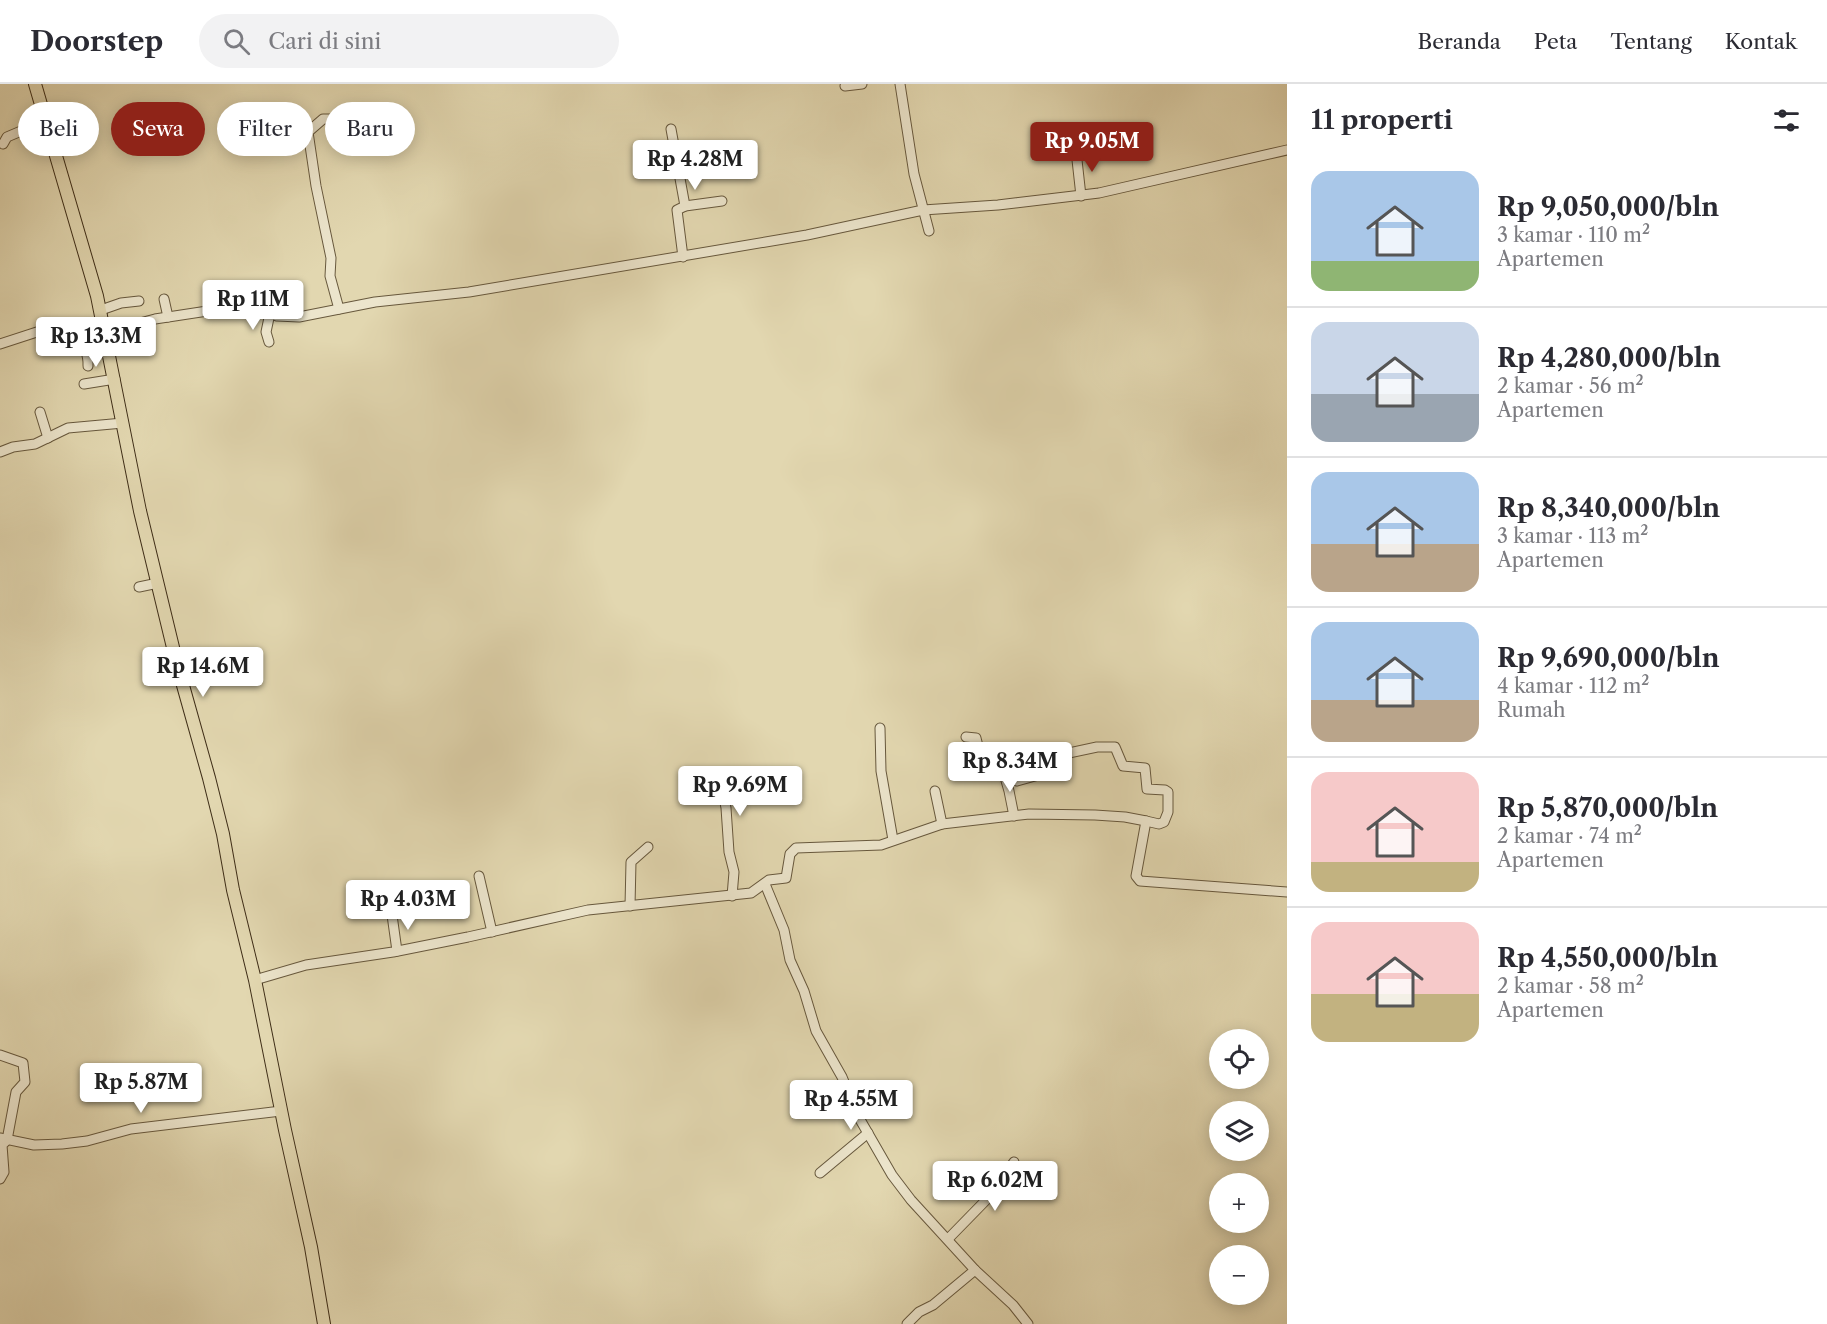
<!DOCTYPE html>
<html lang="id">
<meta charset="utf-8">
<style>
body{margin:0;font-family:"Libre Caslon Text",serif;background:#f2f2f3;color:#2b2b33;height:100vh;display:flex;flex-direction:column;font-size:22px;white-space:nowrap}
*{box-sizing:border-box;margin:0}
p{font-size:20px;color:#7c7c81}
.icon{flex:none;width:33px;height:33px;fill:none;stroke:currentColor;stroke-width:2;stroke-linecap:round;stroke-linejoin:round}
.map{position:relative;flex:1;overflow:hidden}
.panel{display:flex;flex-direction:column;background:#fff;width:540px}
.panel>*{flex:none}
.guide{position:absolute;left:18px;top:18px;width:570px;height:54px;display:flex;gap:12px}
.tools{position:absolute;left:1209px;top:945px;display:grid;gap:12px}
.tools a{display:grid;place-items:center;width:60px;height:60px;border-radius:50%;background:#fff;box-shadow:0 3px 15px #0003;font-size:30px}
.price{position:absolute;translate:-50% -51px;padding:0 14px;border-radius:6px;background:#fff;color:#222;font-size:20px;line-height:39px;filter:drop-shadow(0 2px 3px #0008)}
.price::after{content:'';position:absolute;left:50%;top:36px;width:18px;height:14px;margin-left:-9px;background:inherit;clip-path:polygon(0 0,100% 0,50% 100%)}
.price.selected{background:#8f2418;color:#fff}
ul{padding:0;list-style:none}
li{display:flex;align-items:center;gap:18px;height:150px;padding:0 24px}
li+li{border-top:2px solid #e1e1e2}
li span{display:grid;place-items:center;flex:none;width:168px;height:120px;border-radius:18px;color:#555}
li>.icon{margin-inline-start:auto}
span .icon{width:72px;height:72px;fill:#fffc;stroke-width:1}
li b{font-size:26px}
h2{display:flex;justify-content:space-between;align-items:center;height:72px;padding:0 24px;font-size:26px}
.pill{padding:0 21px;border-radius:27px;background:#fff;box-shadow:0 3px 15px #0003;font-size:21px;line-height:54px}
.pill.selected{background:#8f2418;color:#fff}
header{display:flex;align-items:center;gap:36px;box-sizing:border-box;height:84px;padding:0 30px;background:#fff;border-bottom:2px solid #e1e1e2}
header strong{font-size:28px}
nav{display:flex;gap:33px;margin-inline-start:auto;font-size:21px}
.search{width:420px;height:54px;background:#f2f2f3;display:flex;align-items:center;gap:15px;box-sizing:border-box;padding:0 21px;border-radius:33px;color:#7c7c81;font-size:22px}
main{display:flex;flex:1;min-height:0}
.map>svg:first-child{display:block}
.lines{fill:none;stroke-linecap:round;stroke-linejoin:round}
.minor-casing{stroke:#67583d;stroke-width:11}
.major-casing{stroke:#3e2d17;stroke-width:14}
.minor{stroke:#ece5cc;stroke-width:9}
.major{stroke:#e2d7b0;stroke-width:12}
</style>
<header>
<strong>Doorstep</strong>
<div class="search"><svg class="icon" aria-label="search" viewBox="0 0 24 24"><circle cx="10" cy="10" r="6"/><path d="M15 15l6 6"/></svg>Cari di sini</div>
<nav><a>Beranda</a><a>Peta</a><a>Tentang</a><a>Kontak</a></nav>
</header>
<main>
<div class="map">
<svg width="1287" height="1240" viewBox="0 0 1287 1240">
<rect width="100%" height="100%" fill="#e2d7b0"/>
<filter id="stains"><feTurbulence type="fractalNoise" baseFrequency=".00333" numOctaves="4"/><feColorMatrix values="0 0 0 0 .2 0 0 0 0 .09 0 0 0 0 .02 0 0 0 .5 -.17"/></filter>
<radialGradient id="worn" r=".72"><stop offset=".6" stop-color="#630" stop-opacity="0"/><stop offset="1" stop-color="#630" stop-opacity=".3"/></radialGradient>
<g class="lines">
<g class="minor-casing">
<g id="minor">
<polyline points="900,0 914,90 929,147"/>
<polyline points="845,2 862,0"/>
<polyline points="671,45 685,122 677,126 683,173"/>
<polyline points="3,60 7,53 47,36"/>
<polyline points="1079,65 1077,76 1081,112"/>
<polyline points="685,122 722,117"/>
<polyline points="164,215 168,233"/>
<polyline points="339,225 330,192 331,174 316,102 308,48 323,35 355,35"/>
<polyline points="101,226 121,219 139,217"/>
<path d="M 82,251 C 83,263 89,270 88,282"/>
<polyline points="269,258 266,248 270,229"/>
<polyline points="0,260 43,246 68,251 86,251 106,248 155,235 214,226 252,223 277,232 299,233 375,218 469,208 807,151 923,126 998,121 1099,109 1287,66"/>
<polyline points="84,300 115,295"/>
<polyline points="40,328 48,354"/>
<polyline points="0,368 13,363 35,360 68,344 123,339"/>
<polyline points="139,503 158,499"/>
<polyline points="880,644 881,687 893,756"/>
<path d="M 966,653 L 976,654 C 979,666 981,681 994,685 L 1097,663 L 1115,663 L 1123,682 L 1145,684 L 1147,705 L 1165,706 L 1168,708 L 1168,728 L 1164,738 L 1159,740 L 1146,737"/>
<polyline points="998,669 1009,707 1014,732"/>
<polyline points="1010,681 1014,696 1017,697 1035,692"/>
<polyline points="705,691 718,690 720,691 726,724 729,768 734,788 732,812"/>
<polyline points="935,707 942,740"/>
<polyline points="479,792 492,848"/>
<polyline points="765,800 784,846 790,876 804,907 816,947 842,993 858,1032 892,1091 911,1116 975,1186 1013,1221 1028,1240"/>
<polyline points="630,822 631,778 648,763"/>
<polyline points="392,831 397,867"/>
<polyline points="255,896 306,881 393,868 468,853 588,826 751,809 769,796 786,794 790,770 796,764 881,761 942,740 1029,730 1095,731 1125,733 1146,737 1136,792 1140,797 1287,808"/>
<polyline points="0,971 23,979 25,998 16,1008 7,1056 2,1061 4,1088 0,1095"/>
<polyline points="0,1054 34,1061 62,1060 87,1057 131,1045 281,1027"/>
<polyline points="820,1089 868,1049"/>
<polyline points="948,1155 991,1111 1014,1078"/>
<polyline points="907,1240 919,1228 933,1221 975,1186"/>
</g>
</g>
<g class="major-casing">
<polyline id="major" points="35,0 97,212 140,427 177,580 209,694 223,750 233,806 255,896 285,1046 311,1163 324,1240"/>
</g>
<use href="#minor" class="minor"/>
<use href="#major" class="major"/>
</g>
<rect width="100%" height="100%" filter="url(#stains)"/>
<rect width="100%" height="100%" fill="url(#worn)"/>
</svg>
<div class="tools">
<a><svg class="icon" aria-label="locate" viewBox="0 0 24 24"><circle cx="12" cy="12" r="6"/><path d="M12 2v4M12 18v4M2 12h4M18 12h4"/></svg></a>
<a><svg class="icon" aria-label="layers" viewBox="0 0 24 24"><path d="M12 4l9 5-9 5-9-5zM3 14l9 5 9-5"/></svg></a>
<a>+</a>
<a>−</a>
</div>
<b class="price selected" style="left:1092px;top:89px">Rp 9.05M</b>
<b class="price" style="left:695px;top:107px">Rp 4.28M</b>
<b class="price" style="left:253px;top:247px">Rp 11M</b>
<b class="price" style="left:96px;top:284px">Rp 13.3M</b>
<b class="price" style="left:203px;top:614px">Rp 14.6M</b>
<b class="price" style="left:1010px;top:709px">Rp 8.34M</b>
<b class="price" style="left:740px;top:733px">Rp 9.69M</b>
<b class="price" style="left:408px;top:847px">Rp 4.03M</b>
<b class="price" style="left:141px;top:1030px">Rp 5.87M</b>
<b class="price" style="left:851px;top:1047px">Rp 4.55M</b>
<b class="price" style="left:995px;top:1128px">Rp 6.02M</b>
<div class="guide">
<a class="pill">Beli</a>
<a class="pill selected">Sewa</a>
<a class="pill">Filter</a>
<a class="pill">Baru</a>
</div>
</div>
<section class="panel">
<h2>11 properti<svg class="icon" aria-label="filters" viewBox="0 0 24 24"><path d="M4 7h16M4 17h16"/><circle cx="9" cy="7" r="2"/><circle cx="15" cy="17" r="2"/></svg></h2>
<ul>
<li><span style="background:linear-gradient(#a9c7e8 75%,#8fb573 0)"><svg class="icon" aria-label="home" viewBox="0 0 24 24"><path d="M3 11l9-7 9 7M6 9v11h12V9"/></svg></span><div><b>Rp 9,050,000/bln</b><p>3 kamar · 110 m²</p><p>Apartemen</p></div></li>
<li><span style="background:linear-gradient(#c9d6e8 60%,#9aa5b1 0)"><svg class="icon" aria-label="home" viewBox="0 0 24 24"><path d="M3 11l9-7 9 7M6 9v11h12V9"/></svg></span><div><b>Rp 4,280,000/bln</b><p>2 kamar · 56 m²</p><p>Apartemen</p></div></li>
<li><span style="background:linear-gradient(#a9c7e8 60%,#b9a48a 0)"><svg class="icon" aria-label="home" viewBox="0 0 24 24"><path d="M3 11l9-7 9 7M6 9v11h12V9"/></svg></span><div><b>Rp 8,340,000/bln</b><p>3 kamar · 113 m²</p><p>Apartemen</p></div></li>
<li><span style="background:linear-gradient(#a9c7e8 65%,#b9a48a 0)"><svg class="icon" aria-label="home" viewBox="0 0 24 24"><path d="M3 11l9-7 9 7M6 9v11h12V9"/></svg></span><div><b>Rp 9,690,000/bln</b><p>4 kamar · 112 m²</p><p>Rumah</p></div></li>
<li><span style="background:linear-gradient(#f6c9c9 75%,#c2b280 0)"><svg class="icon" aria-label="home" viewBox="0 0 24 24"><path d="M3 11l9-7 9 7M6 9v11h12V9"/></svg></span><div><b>Rp 5,870,000/bln</b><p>2 kamar · 74 m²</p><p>Apartemen</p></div></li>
<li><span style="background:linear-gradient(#f6c9c9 60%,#c2b280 0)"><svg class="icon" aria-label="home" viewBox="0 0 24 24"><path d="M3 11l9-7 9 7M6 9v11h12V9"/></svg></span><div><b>Rp 4,550,000/bln</b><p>2 kamar · 58 m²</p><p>Apartemen</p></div></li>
</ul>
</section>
</main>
